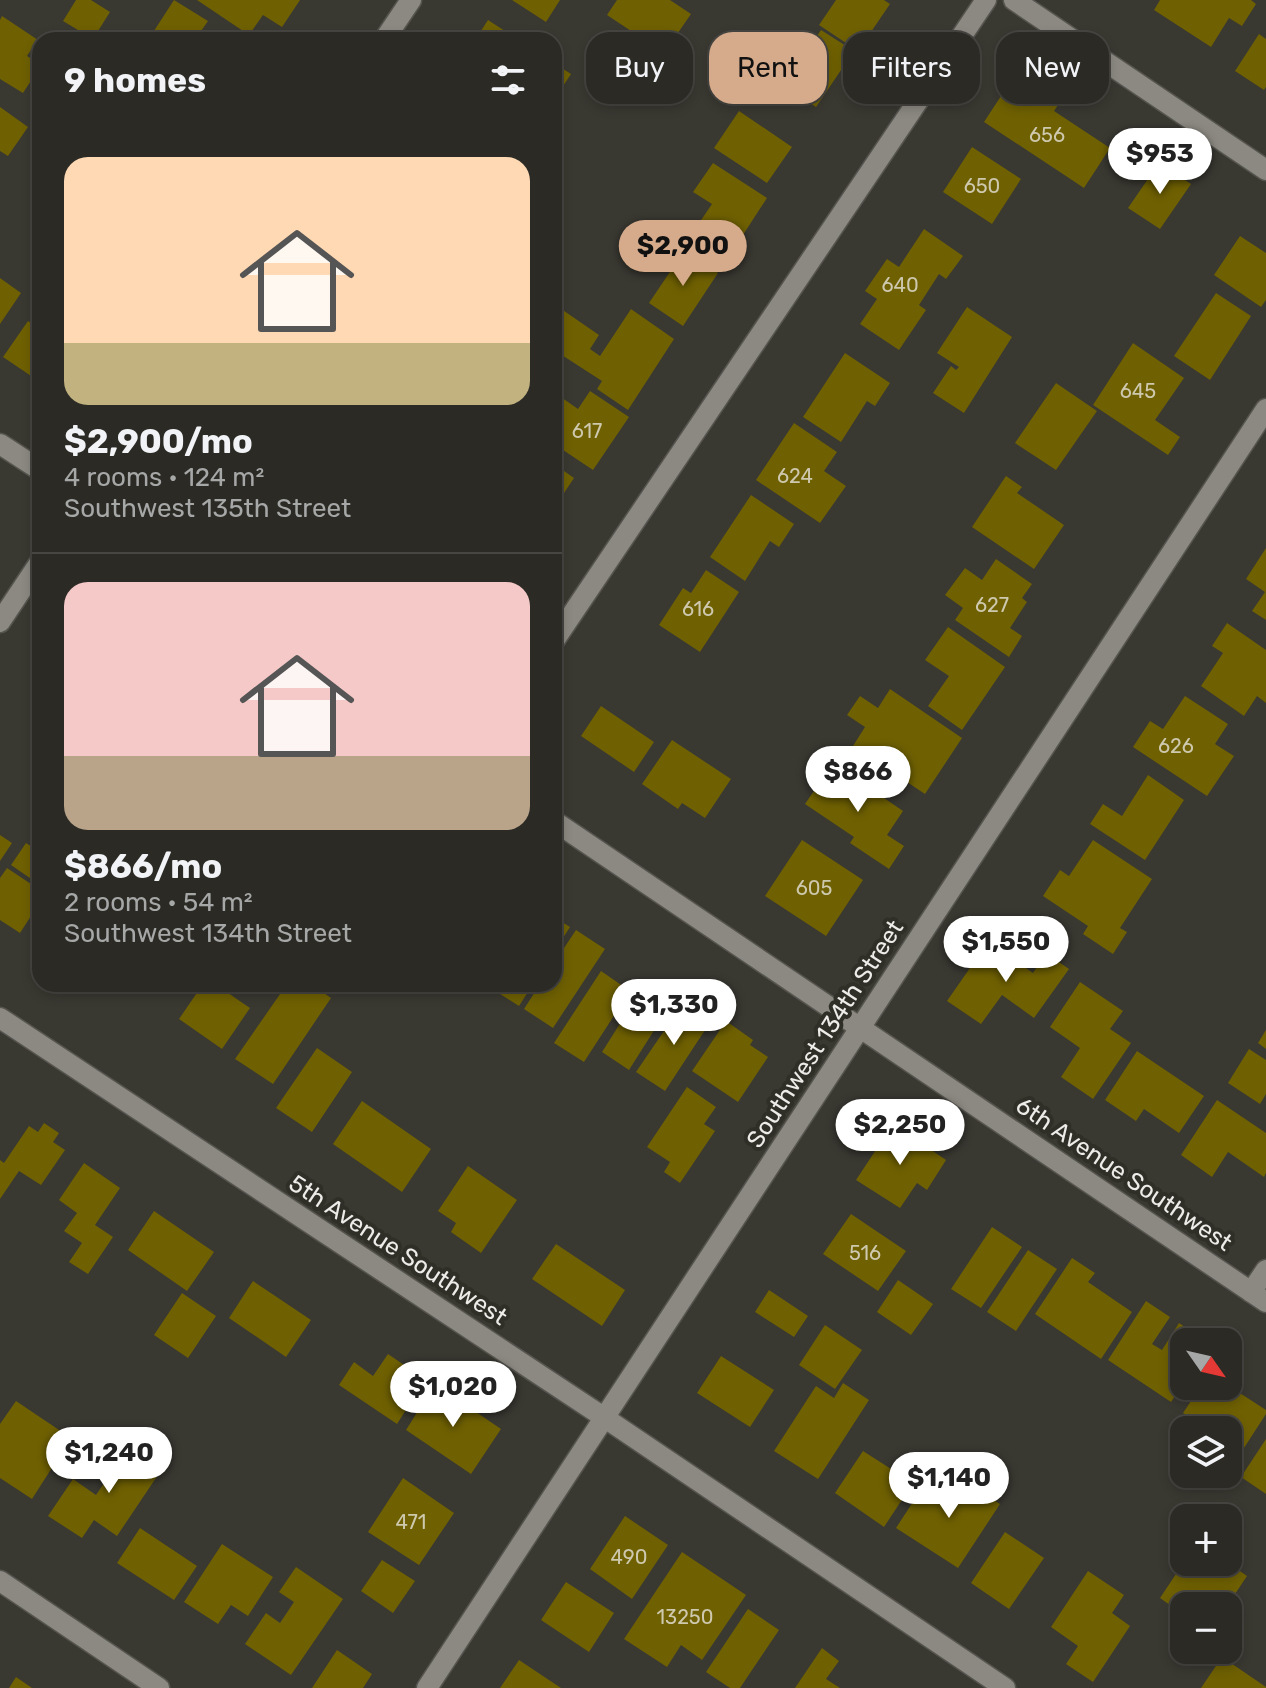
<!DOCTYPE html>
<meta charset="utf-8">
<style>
body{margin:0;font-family:Rubik,sans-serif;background:#373632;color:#f1f3f6;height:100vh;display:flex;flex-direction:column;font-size:30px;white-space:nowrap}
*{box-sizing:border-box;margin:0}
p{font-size:26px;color:#a6a7a7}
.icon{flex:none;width:44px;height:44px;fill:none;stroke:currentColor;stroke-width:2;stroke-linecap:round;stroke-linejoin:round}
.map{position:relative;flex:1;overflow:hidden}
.details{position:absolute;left:32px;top:32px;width:530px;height:960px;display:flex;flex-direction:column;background:#2b2a25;border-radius:24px;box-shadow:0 4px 12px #0003,0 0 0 2px #474642}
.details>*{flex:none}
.top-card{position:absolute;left:586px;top:32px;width:560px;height:72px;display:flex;gap:16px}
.needle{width:52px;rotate:124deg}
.fabs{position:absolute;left:1170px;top:1328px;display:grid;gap:16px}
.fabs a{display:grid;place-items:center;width:72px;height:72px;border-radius:16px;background:#2b2a25;box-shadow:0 4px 12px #0003,0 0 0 2px #474642;font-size:40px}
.price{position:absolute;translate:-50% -68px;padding:0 18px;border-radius:28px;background:#fff;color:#222;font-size:26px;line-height:52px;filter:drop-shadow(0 2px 4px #0008)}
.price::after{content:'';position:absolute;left:50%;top:48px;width:24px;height:18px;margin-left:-12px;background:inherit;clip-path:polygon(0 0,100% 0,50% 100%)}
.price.active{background:#d6ab8b;color:#111}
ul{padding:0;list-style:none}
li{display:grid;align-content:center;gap:16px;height:424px;padding:0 32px}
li+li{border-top:2px solid #474642}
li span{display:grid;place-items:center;height:248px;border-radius:24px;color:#555}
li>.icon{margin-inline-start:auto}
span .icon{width:144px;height:144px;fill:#fffc;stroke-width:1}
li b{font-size:34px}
h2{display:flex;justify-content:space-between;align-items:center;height:96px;padding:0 32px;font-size:34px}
.chip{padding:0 28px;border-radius:24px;background:#2b2a25;box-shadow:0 4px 12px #0003,0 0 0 2px #474642;font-size:28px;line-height:72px}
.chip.active{background:#d6ab8b;color:#111}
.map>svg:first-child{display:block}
.building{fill:#6f6002}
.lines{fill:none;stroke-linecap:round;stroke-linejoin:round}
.minor-casing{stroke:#56544f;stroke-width:23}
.minor{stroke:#8b8981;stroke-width:20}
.labels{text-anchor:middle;stroke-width:8;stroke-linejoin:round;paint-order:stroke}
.number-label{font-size:20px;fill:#cec9ae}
.street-label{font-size:24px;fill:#edece8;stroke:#2f2e27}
</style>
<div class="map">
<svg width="1266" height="1688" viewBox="0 0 1266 1688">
<rect width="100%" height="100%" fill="#393831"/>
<g class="building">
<polygon points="76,0 91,0 110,12 93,39 63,21"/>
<polygon points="174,0 208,21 195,40 155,40 150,37"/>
<polygon points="197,0 300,0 282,27 263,15 249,35"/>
<polygon points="512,0 560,0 546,22"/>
<polygon points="617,0 670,0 691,14 664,53 607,15"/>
<polygon points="836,0 884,0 890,4 858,51 819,25"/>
<polygon points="1160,0 1251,0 1256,4 1242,26 1229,18 1211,47 1154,10"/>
<polygon points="2,16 38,40 27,56 40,64 40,67 23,93 0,79 0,20"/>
<polygon points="488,20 519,40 475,40"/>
<polygon points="821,30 854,51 816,107 784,85"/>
<polygon points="1259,34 1266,39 1266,87 1264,90 1235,71"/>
<polygon points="554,63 571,74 554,100"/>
<polygon points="1020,67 1064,96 1054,111 1110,148 1084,188 984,122"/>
<polygon points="0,107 28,127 8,156 0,151"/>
<polygon points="739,111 792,147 767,183 714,148"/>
<polygon points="972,147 1021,179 992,224 943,192"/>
<polygon points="713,163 767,198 741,238 735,234 721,255 691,235 712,204 693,192"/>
<polygon points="1159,163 1191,184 1160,229 1128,208"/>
<polygon points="40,206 40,226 31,220"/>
<polygon points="924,229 963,256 946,279 939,274 919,305 926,310 899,350 860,324 877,299 865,291 887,259 899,267"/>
<polygon points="1240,236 1266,253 1266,300 1261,307 1214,275"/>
<polygon points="684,251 718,273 683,326 649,303"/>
<polygon points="0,278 21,293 0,324"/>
<polygon points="1216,293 1251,316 1210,380 1174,356"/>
<polygon points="554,304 599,335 590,349 600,356 631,309 674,339 628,410 597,389 602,381 554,350"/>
<polygon points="967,307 1012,337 964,413 933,393 951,366 956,370 959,367 937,353"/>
<polygon points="28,321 40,329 40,382 3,357"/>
<polygon points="1133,343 1184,378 1155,420 1180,437 1168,455 1093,405"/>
<polygon points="845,353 890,383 875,406 867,401 841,442 803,417"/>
<polygon points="1056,383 1097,411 1056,470 1015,443"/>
<polygon points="590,391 629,417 593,470 554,444 554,401 558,395 578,409"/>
<polygon points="794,423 837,452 824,471 846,486 820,523 756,480"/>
<polygon points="554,464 574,478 554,508"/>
<polygon points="1006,476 1022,487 1017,493 1064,525 1034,569 972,527"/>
<polygon points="751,495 794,524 779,547 770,541 745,581 710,557"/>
<polygon points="1266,548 1266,620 1252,611 1265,592 1246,579"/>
<polygon points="996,559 1032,584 1022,598 1027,602 1010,628 1022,636 1009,657 955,620 963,608 945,595 965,568 982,580"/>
<polygon points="706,570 739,592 700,652 659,625 683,588 691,593"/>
<polygon points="1227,623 1266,650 1266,703 1257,696 1244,716 1201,686 1223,653 1212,646"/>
<polygon points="948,627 1005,667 962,730 928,706 949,676 925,660"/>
<polygon points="890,689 962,738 925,794 853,746 865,727 847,715 860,696 878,708"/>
<polygon points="1185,696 1228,724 1215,744 1234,756 1207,796 1133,747 1150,721 1163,729"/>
<polygon points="601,706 654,742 634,772 581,736"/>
<polygon points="672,740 731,779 705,818 682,803 678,809 642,784"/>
<polygon points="833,763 903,811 887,835 904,846 889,869 850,843 854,837 805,804"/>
<polygon points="1148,775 1184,800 1145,860 1090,824 1103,804 1122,816"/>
<polygon points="0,835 12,843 0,861"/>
<polygon points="802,840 863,880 826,936 765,896"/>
<polygon points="1093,840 1152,879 1120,928 1127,932 1113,954 1083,934 1088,926 1043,896 1060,870 1069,876"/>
<polygon points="26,843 40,852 40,885 11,865"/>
<polygon points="7,868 40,890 40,902 20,933 0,920 0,878"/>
<polygon points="554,917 570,927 554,952"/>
<polygon points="576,930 605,949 553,1028 524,1009 540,984 554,984 554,963"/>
<polygon points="988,942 1033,973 1046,953 1069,969 1034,1018 1002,995 981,1024 947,1001"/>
<polygon points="601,971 630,991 584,1062 554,1043"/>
<polygon points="647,981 674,999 629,1070 602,1052"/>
<polygon points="1080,982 1123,1011 1110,1029 1131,1043 1093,1099 1061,1077 1080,1048 1050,1027"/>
<polygon points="203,984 215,984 250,1008 222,1049 179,1019"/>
<polygon points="287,984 311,984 331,998 273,1084 235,1059"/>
<polygon points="491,984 533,984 519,1006 489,987"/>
<polygon points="683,1003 711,1021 665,1091 636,1072"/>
<polygon points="726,1021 753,1040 750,1045 768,1057 738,1102 692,1071"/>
<polygon points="1266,1030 1266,1049 1258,1043"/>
<polygon points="317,1048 352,1072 312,1132 276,1108"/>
<polygon points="1249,1049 1266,1060 1266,1094 1260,1104 1228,1083"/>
<polygon points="1137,1051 1204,1096 1179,1133 1144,1109 1136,1121 1105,1100"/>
<polygon points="687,1087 716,1107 704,1124 715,1131 680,1183 664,1172 670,1162 647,1147"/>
<polygon points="1217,1100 1266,1133 1266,1173 1264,1177 1228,1152 1212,1177 1181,1155"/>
<polygon points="362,1101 431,1149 402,1192 333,1144"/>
<polygon points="44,1123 59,1133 53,1142 65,1150 41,1185 19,1171 0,1199 0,1160 4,1163 29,1126 38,1132"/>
<polygon points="893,1124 946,1160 927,1190 917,1183 900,1208 856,1180"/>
<polygon points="84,1163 120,1188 95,1225 113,1237 88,1274 69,1262 82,1243 64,1231 77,1213 59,1200"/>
<polygon points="468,1166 517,1200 481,1253 451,1232 456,1223 438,1211"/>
<polygon points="154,1211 214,1252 187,1291 128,1250"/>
<polygon points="851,1214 906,1251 878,1291 823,1254"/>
<polygon points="992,1227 1022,1247 981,1308 951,1289"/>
<polygon points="556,1244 625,1290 602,1326 532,1279"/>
<polygon points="1028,1250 1057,1269 1016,1331 987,1312"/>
<polygon points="1072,1258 1095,1273 1088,1282 1132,1312 1101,1359 1035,1314"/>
<polygon points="898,1280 933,1304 911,1335 877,1312"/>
<polygon points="253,1281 311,1320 286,1357 229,1318"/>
<polygon points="769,1290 808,1316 794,1337 755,1312"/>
<polygon points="182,1293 216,1316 188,1358 154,1335"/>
<polygon points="1146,1301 1170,1317 1152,1344 1162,1350 1179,1323 1207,1342 1184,1342 1184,1382 1171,1402 1108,1360"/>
<polygon points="825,1325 862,1350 835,1389 799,1365"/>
<polygon points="388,1354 407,1367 393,1389 411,1402 397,1424 339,1385 354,1362 373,1376"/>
<polygon points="721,1356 774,1390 750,1427 697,1393"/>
<polygon points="1228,1356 1242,1366 1229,1386 1266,1410 1266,1414 1242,1451 1228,1442 1228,1430 1209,1430 1183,1413 1201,1386 1228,1386"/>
<polygon points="843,1383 869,1400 818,1479 774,1451 816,1386 834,1398"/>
<polygon points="435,1384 501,1429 471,1474 406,1430"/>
<polygon points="16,1401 71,1438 32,1499 0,1478 0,1424"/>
<polygon points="1266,1439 1266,1494 1241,1477"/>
<polygon points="131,1443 164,1466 117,1536 94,1520 82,1538 48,1516 73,1479 96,1495"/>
<polygon points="863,1451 913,1483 884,1527 835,1493"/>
<polygon points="959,1477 1000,1504 958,1568 896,1528 924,1485 945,1499"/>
<polygon points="403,1478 454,1513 419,1565 368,1532"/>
<polygon points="625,1516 668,1545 632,1599 590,1569"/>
<polygon points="140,1528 197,1566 174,1600 117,1563"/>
<polygon points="1005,1532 1044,1558 1009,1609 971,1583"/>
<polygon points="222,1544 273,1577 248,1616 231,1605 218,1624 184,1602"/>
<polygon points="682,1552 746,1595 702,1660 681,1645 667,1667 624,1639"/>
<polygon points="382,1560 415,1581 393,1613 361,1591"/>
<polygon points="1184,1562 1227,1562 1247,1576 1227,1606 1211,1606 1205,1602 1203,1606 1184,1606 1184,1615 1160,1598"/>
<polygon points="296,1567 343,1599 291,1675 245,1644 266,1613 280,1623 294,1602 279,1592"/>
<polygon points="1088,1571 1124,1595 1112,1613 1130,1626 1093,1682 1066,1664 1078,1646 1051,1627"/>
<polygon points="566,1582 614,1613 589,1652 541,1620"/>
<polygon points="748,1609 779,1630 740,1688 730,1688 706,1672"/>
<polygon points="822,1648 839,1661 826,1679 840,1688 795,1688"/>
<polygon points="337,1650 372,1674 363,1688 312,1688"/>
<polygon points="1222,1657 1266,1687 1266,1688 1201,1688"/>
<polygon points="519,1660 561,1688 500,1688"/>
<polygon points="16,1677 32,1688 9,1688"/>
</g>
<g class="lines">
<g class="minor-casing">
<g id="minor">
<polyline points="1014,0 1266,170"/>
<polyline points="384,40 411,0"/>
<polyline points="0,444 40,470"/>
<polyline points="0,622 40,562"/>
<polyline points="554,641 986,0"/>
<polyline points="554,821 1266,1302"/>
<polyline points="0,1018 605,1418 1005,1688"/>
<polyline points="1251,1292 1266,1270"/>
<polyline points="0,1581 159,1688"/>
<polyline points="427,1688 1266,409"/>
</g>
</g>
<use href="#minor" class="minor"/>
</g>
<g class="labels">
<g class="number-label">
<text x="1047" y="142">656</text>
<text x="982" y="193">650</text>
<text x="900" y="292">640</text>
<text x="1138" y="398">645</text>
<text x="587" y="438">617</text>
<text x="795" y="483">624</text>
<text x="992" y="612">627</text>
<text x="698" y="616">616</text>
<text x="1176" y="753">626</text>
<text x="814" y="895">605</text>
<text x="865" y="1260">516</text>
<text x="411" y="1529">471</text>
<text x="629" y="1564">490</text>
<text x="685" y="1624">13250</text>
</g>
<g class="street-label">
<text transform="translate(825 1034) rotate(-57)" y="8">Southwest 134th Street</text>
<text transform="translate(1124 1174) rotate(34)" y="8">6th Avenue Southwest</text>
<text transform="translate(398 1250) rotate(33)" y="8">5th Avenue Southwest</text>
</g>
</g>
</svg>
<div class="fabs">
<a><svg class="needle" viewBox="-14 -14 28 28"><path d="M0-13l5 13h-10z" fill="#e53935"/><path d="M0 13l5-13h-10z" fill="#a6a7a7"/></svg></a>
<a><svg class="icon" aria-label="layers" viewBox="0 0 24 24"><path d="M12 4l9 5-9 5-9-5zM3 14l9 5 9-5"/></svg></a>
<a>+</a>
<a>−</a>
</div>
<b class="price" style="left:1160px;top:196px">$953</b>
<b class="price active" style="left:683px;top:288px">$2,900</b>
<b class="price" style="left:858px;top:814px">$866</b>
<b class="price" style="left:1006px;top:984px">$1,550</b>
<b class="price" style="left:674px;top:1047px">$1,330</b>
<b class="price" style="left:900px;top:1167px">$2,250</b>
<b class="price" style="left:453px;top:1429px">$1,020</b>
<b class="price" style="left:109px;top:1495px">$1,240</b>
<b class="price" style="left:949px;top:1520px">$1,140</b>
<div class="top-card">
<a class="chip">Buy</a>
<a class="chip active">Rent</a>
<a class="chip">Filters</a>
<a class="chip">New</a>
</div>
<section class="details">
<h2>9 homes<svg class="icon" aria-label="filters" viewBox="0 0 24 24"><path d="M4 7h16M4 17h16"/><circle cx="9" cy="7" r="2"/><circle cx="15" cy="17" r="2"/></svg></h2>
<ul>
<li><span style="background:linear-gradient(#ffd9b3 75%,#c2b280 0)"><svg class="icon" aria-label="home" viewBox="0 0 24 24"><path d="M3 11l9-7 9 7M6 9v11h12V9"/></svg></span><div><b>$2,900/mo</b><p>4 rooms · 124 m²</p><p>Southwest 135th Street</p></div></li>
<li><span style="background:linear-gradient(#f6c9c9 70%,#b9a48a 0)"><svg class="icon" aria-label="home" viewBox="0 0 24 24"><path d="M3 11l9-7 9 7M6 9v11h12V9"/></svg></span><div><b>$866/mo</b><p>2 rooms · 54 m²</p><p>Southwest 134th Street</p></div></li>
</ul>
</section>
</div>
